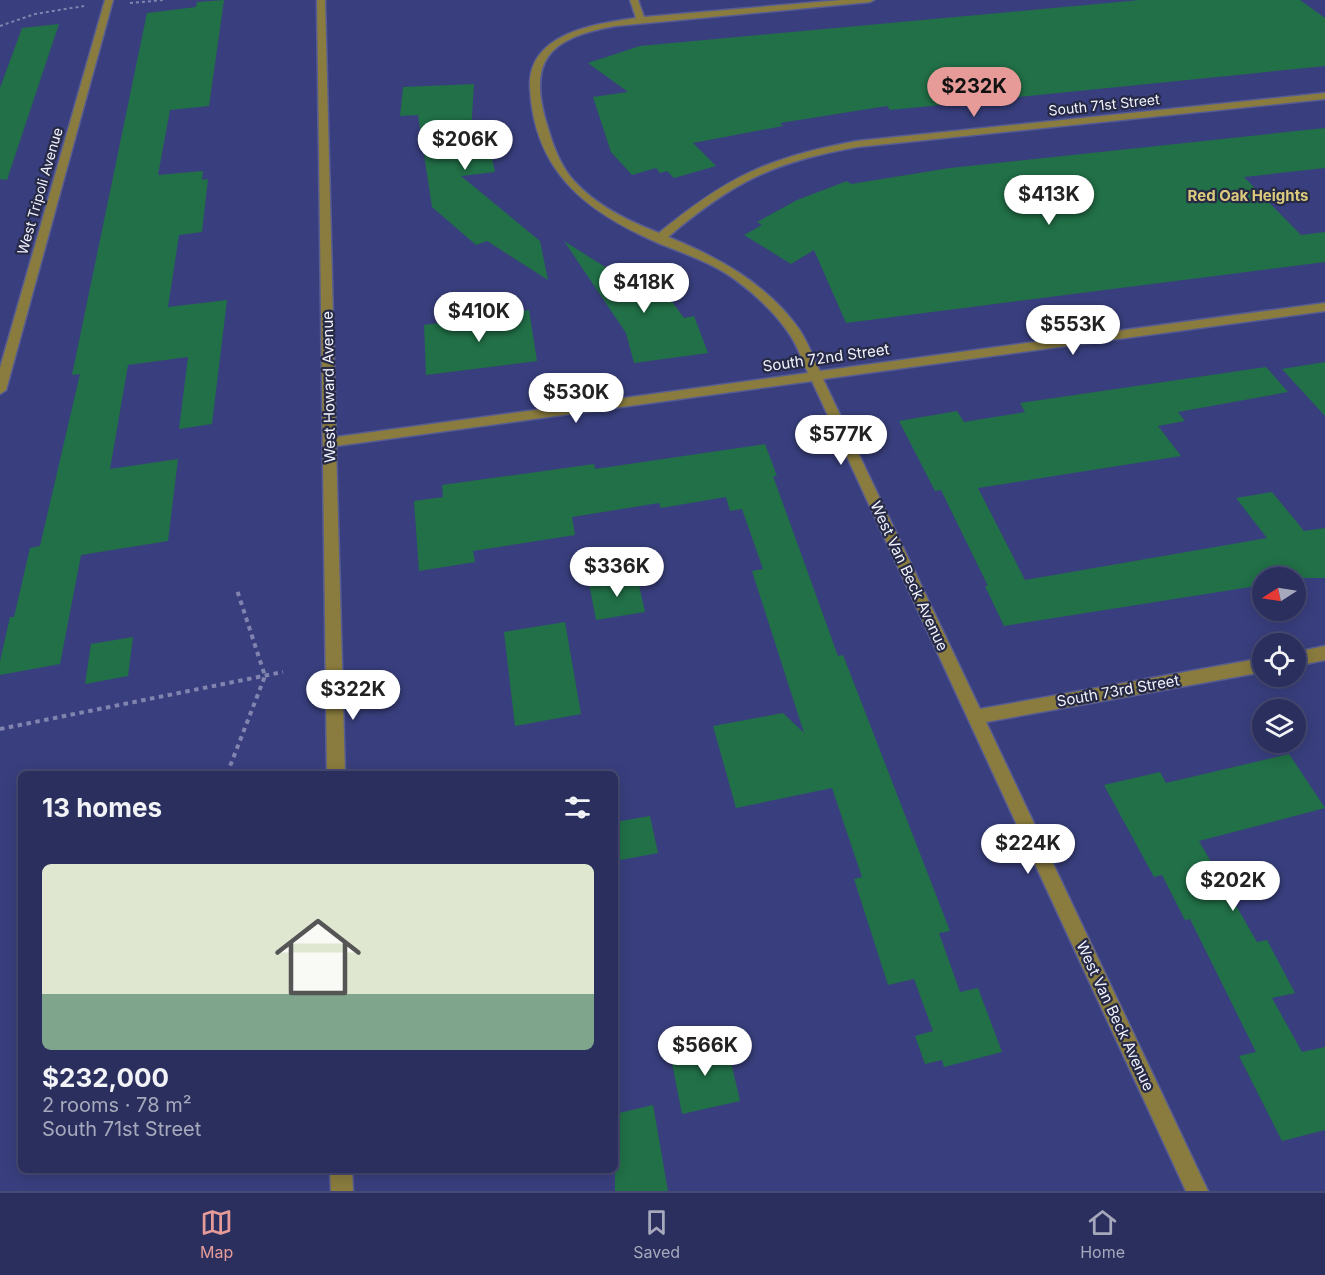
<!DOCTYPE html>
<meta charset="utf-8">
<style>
body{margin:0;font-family:Inter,sans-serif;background:#333764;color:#f1f3f6;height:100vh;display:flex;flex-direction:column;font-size:22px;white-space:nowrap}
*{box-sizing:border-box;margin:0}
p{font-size:20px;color:#a6a9bc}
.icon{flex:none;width:33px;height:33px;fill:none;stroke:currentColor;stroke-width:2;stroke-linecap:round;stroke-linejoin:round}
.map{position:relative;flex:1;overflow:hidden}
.drawer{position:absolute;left:18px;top:771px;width:600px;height:402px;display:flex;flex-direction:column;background:#2b2f5e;border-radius:9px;box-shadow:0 3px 15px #0003,0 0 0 2px #474a73}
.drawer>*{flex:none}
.needle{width:39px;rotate:258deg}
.fabs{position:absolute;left:1252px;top:567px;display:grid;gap:12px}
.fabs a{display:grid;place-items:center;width:54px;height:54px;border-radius:50%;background:#2b2f5e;box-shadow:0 3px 15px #0003,0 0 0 2px #474a73;font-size:30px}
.price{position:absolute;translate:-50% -51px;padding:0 14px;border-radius:21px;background:#fff;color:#222;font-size:20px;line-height:39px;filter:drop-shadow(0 2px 3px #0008)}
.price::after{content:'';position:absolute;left:50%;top:36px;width:18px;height:14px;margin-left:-9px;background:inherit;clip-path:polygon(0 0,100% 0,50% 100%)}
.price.selected{background:#e69b98;color:#111}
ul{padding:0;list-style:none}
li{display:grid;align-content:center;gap:12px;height:318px;padding:0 24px}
li span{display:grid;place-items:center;height:186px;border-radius:9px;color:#555}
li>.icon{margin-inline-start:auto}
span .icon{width:108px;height:108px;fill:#fffc;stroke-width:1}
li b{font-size:26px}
h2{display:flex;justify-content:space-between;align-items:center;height:72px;padding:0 24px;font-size:26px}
.tab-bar{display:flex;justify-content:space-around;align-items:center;height:84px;border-top:2px solid #474a73;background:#2b2f5e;font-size:16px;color:#a6a9bc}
.tab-bar a{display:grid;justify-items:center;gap:3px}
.tab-bar .selected{color:#e69b98}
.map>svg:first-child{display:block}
.building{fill:#217047}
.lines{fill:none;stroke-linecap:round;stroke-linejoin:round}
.minor-casing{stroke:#575c92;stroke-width:3}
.path-far1{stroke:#8084ae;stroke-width:2;stroke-dasharray:3 3;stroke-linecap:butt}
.path{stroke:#8084ae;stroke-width:4;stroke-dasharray:4.5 4.5;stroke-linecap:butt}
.minor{fill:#8a7c3e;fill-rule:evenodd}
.labels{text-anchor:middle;stroke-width:4.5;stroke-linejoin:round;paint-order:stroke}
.far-street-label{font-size:14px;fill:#f2f3fb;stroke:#262a47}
.far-quarter-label{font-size:15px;font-weight:bold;fill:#ddcb7d;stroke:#262a47}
.street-label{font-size:15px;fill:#f2f3fb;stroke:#262a47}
</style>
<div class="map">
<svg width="1325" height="1191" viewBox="0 0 1325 1191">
<rect width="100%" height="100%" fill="#393f7e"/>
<g class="building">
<polygon points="224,0 209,106 170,110 158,175 203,171 202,180 208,179 202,232 179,235 168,307 227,300 212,424 179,429 188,357 128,365 110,469 178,459 168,541 81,555 60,664 0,675 0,661 10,617 14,617 30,548 40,546 80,374 72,375 147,13 196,7 197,2"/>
<polygon points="1140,0 1300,0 1325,18 1325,66 931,106 890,110 887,106 780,123 783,126 693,143 716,166 674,178 667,171 660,173 656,168 632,175 611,152 593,97 628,92 588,63 640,46"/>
<polygon points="59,24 7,180 0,179 0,88 22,28"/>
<polygon points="474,84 471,133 486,131 495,172 461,176 540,241 548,280 487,241 476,245 432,207 418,115 400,116 403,87"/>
<polygon points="1325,128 1325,168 1244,177 1301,235 1325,232 1325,262 846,323 814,250 791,264 744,235 762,225 757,222 797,200 847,181 851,184 950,168"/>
<polygon points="564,241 613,272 623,269 626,273 636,270 651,290 661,287 684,318 694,316 708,353 634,363 626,333"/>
<polygon points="529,310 537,361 426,375 424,325"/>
<polygon points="1325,362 1325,416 1282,369"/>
<polygon points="1266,367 1288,392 1178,412 1185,421 1158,426 1181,456 978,488 1025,580 1267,538 1236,498 1272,492 1304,531 1325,528 1325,578 1263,578 1263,585 1004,626 985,586 988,586 941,490 935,491 899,421 957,411 964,422 1025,412 1020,403"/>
<polygon points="765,444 777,476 773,476 838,656 843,655 950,931 939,933 960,992 978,988 1002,1052 944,1067 942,1060 925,1064 915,1036 933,1031 914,979 888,985 854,879 862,877 832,788 736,808 713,726 783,713 804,733 752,571 763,569 742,509 730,511 726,497 661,508 659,503 572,517 575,535 473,551 475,562 419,571 414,501 443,497 442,485 594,464 595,469"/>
<polygon points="637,576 645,612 596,620 589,584"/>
<polygon points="565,622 581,714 515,726 504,632"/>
<polygon points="133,637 128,676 85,684 91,644"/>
<polygon points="1289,754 1325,808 1199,841 1257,942 1267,940 1295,993 1272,998 1302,1052 1325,1047 1325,1130 1282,1141 1239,1056 1256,1052 1190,919 1185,920 1162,875 1154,877 1104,785 1160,772 1166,783"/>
<polygon points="650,816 658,853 615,861 615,822"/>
<polygon points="726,1040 740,1101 682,1114 670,1053"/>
<polygon points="653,1105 668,1191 615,1191 615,1114"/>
</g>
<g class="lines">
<g class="minor-casing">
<g id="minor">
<polygon points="105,0 113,0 6,390 0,394 0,368"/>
<path d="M 317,0 L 325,0 L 336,437 L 808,373 C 802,360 797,344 788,332 C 775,313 756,295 737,281 C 712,262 684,254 656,242 C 586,211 534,172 530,87 C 528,33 595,24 636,18 L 630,0 L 638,0 L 644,17 L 842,0 L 874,0 L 870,2 L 615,26 C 549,38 526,60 548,128 C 553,146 561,167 574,181 C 597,206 628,221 659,233 C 727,177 769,157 857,141 L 1325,93 L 1325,99 L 857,147 C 773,162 733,182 668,237 C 718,257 767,284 799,329 C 808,342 813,358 820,371 L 1325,303 L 1325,311 L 823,379 L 980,709 L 1263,658 L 1263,672 L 986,722 L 1208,1191 L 1186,1191 L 812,381 L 336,446 L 345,774 L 327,774 Z"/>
<polygon points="1325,646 1325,660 1296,666 1296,652"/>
<polygon points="330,1170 352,1170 353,1191 331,1191"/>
</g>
</g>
<g class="path-far1">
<polyline points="130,3 164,0"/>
<polyline points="0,26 35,14 84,6"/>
</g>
<g class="path">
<polyline points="0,729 283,672"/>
<polyline points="227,774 265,676 237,590"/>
</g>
<use href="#minor" class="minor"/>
</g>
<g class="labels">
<g class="far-street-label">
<text transform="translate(1104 105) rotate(-6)" y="5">South 71st Street</text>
<text transform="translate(40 191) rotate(-74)" y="5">West Tripoli Avenue</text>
</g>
<g class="far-quarter-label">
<text x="1248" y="201">Red Oak Heights</text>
</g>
<g class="street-label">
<text transform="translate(826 358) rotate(-8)" y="5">South 72nd Street</text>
<text transform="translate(329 387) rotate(-91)" y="5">West Howard Avenue</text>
<text transform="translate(909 576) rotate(65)" y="5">West Van Beck Avenue</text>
<text transform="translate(1118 691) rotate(-10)" y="5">South 73rd Street</text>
<text transform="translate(1115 1016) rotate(65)" y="5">West Van Beck Avenue</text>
</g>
</g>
</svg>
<div class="fabs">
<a><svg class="needle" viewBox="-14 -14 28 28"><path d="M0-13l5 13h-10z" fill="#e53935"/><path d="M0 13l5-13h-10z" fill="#a6a9bc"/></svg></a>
<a><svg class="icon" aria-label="locate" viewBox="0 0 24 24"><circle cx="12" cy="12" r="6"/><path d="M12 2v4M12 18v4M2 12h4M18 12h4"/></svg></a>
<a><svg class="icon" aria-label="layers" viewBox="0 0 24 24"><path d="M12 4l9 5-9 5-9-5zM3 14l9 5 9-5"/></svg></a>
</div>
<b class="price selected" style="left:974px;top:118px">$232K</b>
<b class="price" style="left:465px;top:171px">$206K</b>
<b class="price" style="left:1049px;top:226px">$413K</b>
<b class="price" style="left:644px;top:314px">$418K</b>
<b class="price" style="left:479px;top:343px">$410K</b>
<b class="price" style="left:1073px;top:356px">$553K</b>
<b class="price" style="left:576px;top:424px">$530K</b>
<b class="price" style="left:841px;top:466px">$577K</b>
<b class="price" style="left:617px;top:598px">$336K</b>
<b class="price" style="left:353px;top:721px">$322K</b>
<b class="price" style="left:1028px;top:875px">$224K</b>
<b class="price" style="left:1233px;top:912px">$202K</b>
<b class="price" style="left:705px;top:1077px">$566K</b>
<section class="drawer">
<h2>13 homes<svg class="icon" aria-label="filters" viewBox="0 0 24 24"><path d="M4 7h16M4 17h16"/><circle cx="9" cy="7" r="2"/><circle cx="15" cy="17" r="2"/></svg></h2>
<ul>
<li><span style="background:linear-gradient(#dfe7d0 70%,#7fa58c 0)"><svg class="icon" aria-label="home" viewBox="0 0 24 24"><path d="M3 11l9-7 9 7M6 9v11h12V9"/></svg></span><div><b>$232,000</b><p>2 rooms · 78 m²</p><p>South 71st Street</p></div></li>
</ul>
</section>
</div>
<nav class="tab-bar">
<a class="selected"><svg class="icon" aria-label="map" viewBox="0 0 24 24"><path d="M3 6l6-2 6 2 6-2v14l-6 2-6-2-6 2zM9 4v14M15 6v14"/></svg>Map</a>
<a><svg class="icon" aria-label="saved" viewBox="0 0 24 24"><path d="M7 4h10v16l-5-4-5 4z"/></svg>Saved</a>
<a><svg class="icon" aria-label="home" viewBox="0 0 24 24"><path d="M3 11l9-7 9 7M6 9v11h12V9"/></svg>Home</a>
</nav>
